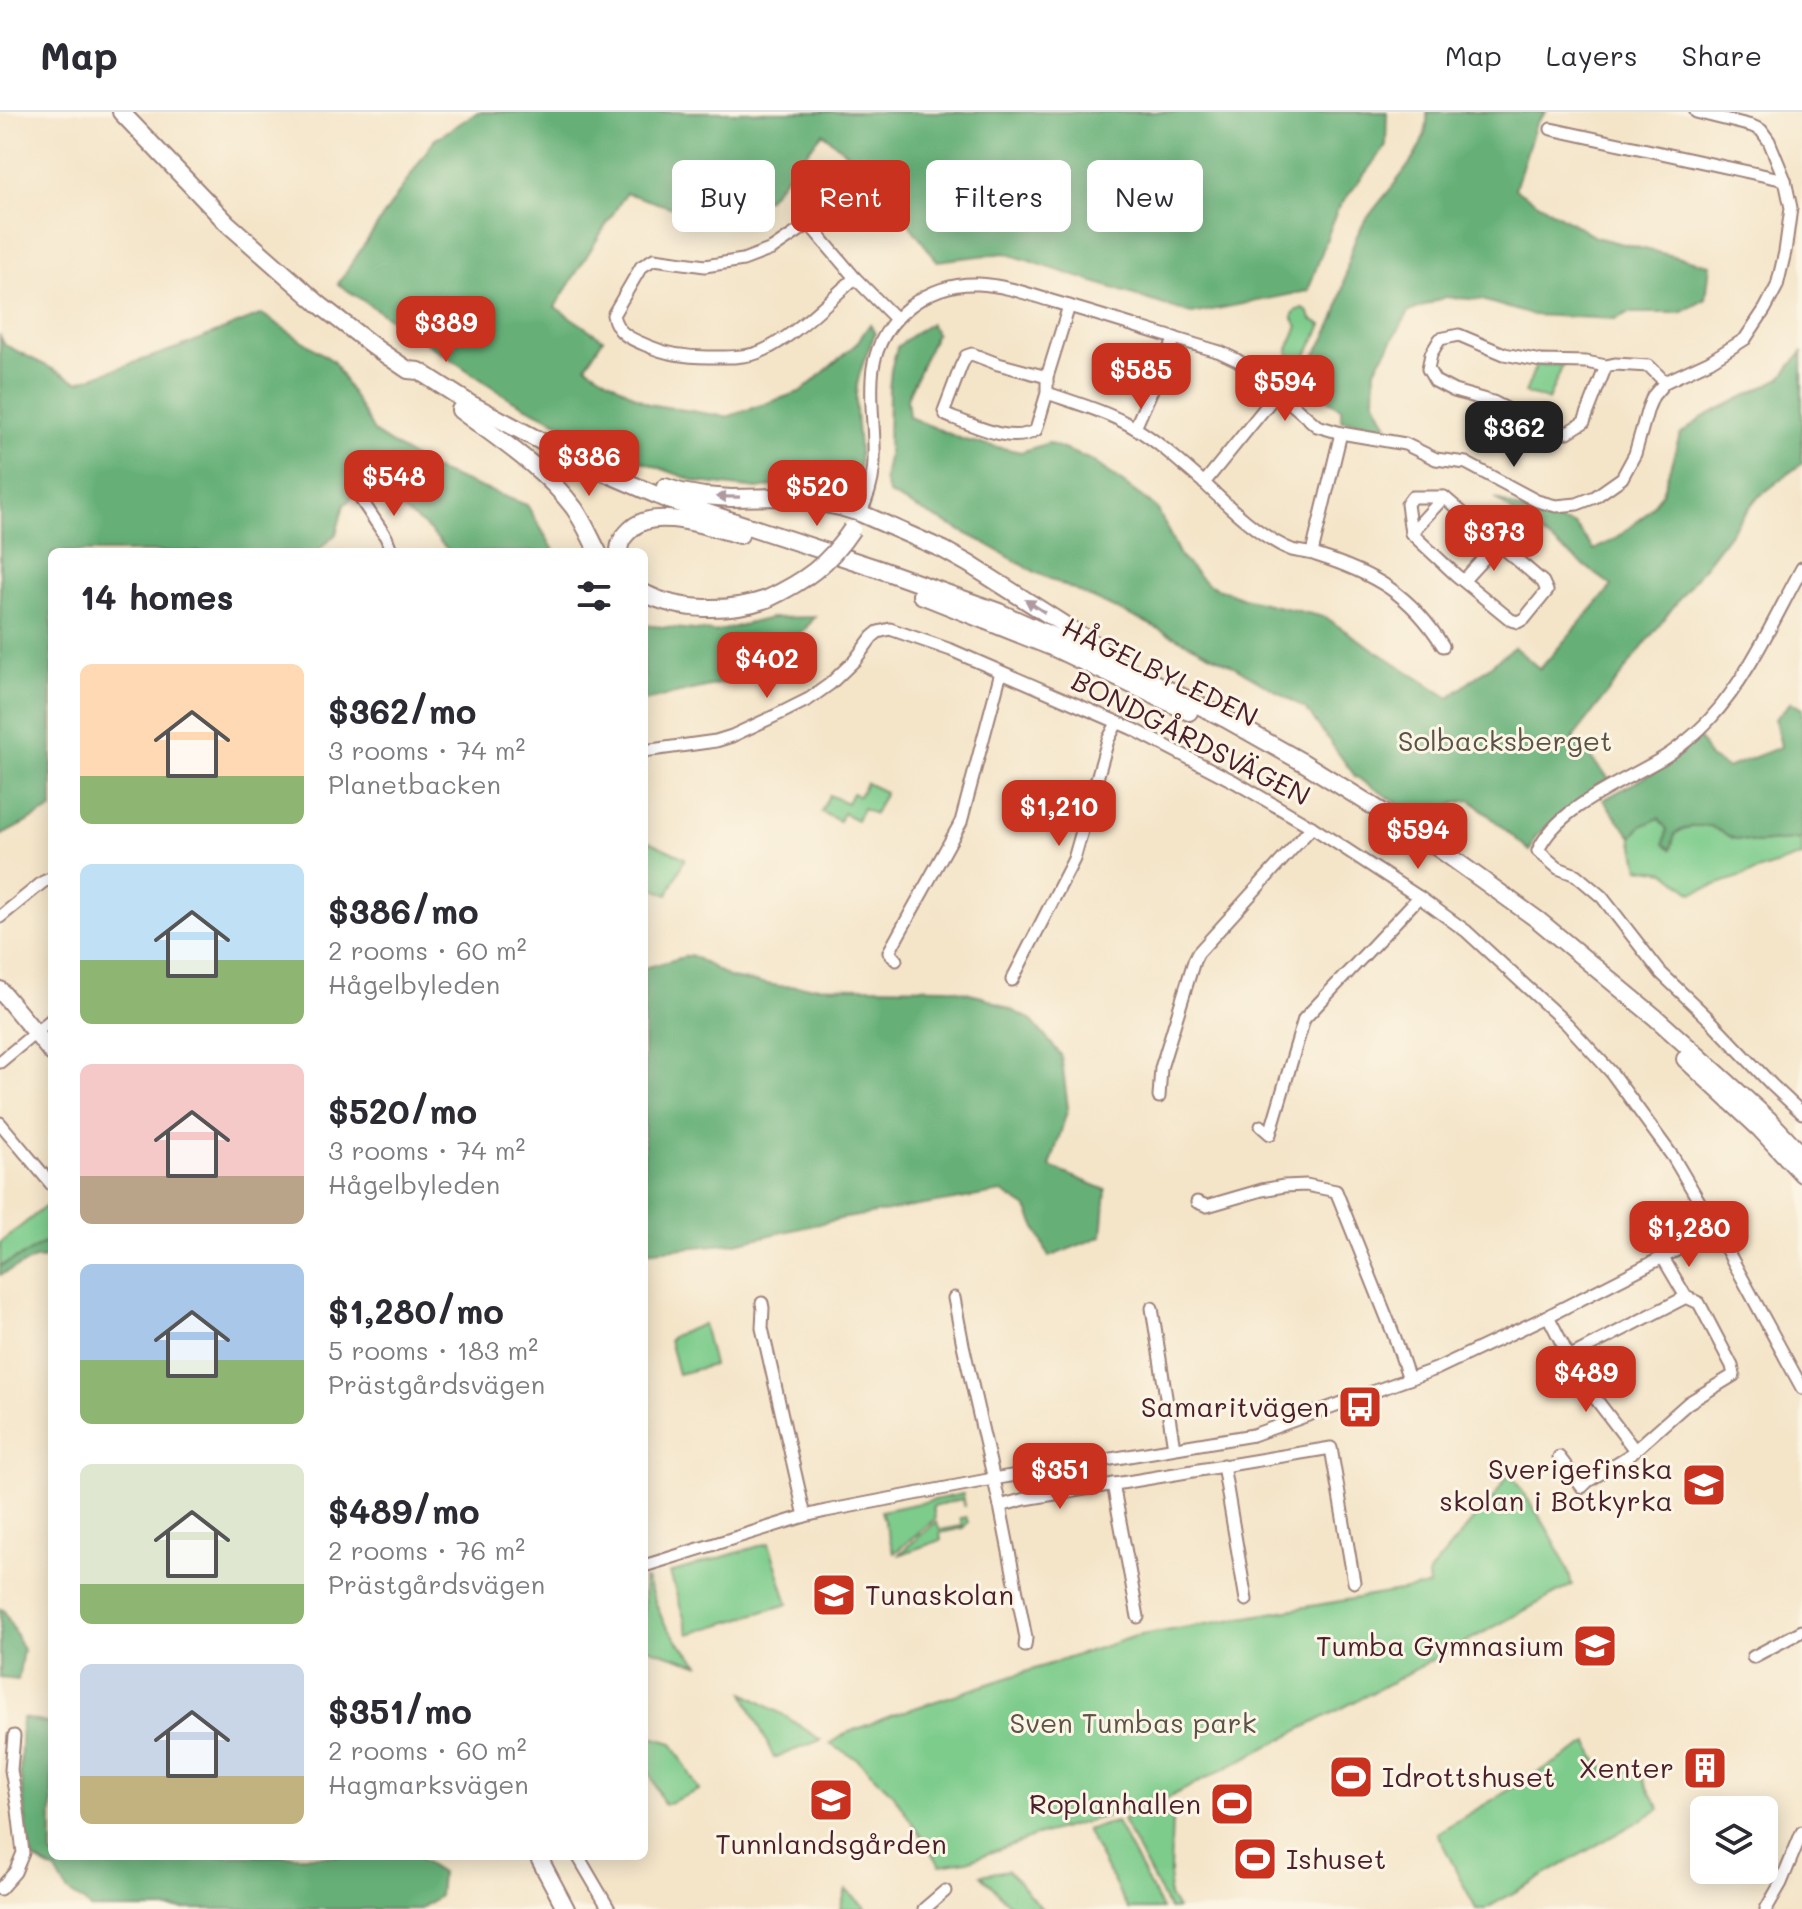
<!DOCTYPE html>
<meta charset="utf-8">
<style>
body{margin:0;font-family:Mali,sans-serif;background:#f7f7f7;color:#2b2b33;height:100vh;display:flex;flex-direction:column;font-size:30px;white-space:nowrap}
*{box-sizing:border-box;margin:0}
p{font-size:26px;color:#7c7c81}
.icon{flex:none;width:44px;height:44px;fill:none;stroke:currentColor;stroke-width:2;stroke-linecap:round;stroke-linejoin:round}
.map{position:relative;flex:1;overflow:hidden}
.drawer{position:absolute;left:48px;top:436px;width:600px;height:1312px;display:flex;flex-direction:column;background:#fff;border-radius:12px;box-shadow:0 4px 20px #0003}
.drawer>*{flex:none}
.top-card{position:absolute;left:672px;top:48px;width:760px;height:72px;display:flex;gap:16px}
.controls{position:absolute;left:1690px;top:1684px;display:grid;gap:16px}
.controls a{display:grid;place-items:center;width:88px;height:88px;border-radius:12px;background:#fff;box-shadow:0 4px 20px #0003;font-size:40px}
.price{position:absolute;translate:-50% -68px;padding:0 18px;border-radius:16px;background:#c8321e;color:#fff;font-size:26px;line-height:52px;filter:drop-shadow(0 2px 4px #0008)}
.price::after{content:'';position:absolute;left:50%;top:48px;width:24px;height:18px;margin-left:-12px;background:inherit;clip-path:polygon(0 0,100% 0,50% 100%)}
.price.selected{background:#222;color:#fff}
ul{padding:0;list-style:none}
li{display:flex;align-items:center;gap:24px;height:200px;padding:0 32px}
li span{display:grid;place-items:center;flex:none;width:224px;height:160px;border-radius:12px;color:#555}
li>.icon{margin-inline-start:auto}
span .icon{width:96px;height:96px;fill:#fffc;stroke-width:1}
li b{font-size:34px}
h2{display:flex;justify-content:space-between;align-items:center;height:96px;padding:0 32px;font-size:34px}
.tag{padding:0 28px;border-radius:12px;background:#fff;box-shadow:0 4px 20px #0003;font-size:28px;line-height:72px}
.tag.selected{background:#c8321e;color:#fff}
header{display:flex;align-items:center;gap:48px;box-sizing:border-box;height:112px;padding:0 40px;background:#fff;border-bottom:2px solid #e1e1e2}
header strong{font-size:38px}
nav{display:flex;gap:44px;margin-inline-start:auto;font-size:28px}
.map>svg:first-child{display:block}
.green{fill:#7dcc8c;stroke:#64765c;stroke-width:2}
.forest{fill:#66b078;stroke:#586852;stroke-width:2}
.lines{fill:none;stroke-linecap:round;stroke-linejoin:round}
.minor-casing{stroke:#9f827a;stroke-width:15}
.secondary-casing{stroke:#9f827a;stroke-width:20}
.minor{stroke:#fff;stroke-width:11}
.secondary{stroke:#fff;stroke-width:16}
.secondary-bridge-casing{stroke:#9f827a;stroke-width:20;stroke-linecap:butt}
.secondary-bridge{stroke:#fff;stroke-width:16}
.oneway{fill:#ae9aa0}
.labels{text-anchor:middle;stroke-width:6;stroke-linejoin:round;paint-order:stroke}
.street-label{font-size:28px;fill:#4a1f2b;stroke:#fcf5e5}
.park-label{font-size:28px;fill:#595348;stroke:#fcf5e5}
.poi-label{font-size:28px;fill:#4a1f2b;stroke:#fcf5e5;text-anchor:end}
</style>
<header>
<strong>Map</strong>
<nav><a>Map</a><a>Layers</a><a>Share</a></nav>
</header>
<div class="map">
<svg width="1802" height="1797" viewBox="0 0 1802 1797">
<rect width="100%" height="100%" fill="#fcf5e5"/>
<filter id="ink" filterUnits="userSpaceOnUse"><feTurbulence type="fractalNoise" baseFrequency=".0125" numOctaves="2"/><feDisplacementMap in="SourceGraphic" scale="16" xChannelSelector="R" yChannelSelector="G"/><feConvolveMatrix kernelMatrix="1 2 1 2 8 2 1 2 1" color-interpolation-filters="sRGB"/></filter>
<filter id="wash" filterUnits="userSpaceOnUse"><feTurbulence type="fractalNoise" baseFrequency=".006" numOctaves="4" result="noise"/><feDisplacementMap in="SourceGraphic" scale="32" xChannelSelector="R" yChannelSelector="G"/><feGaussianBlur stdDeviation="1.8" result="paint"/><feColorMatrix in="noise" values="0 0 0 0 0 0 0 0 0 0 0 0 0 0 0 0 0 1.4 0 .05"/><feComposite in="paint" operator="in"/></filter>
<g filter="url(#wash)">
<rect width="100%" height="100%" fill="#f4e5c9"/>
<g class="green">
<polygon points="1304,197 1309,201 1311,207 1322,213 1302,253 1289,244 1288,237 1298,214 1293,207 1293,202 1297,198"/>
<polygon points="1536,253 1563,253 1548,288 1525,281"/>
<polygon points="866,671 885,680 874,702 863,696 857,708 843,701 839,709 821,700 829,683 847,691 852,681 859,684"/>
<polygon points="1658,706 1668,718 1671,736 1675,721 1691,714 1710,713 1733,726 1758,731 1802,727 1802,744 1692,781 1666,760 1639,756 1632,725 1641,714"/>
<polygon points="644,727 685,746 668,783 644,772"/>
<polygon points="51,1090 52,1130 44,1131 24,1143 0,1154 0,1131"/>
<polygon points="703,1212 713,1253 678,1262 669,1228 673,1224"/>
<path d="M 1510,1361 C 1533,1396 1562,1432 1572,1473 L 1371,1581 L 1166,1687 L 1036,1724 L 967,1749 L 940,1753 L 893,1682 L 857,1647 L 830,1632 L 847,1621 L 893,1603 L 1136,1524 L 1429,1474 L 1428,1462 L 1483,1396 L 1485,1398 Z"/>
<polygon points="963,1382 965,1395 962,1387 933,1394 935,1407 894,1441 881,1399"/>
<polygon points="966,1405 968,1410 963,1416 940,1421 941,1428 898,1443 936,1410 940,1418 962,1414 960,1406"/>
<polygon points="769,1431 788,1492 689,1522 670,1461"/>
<polygon points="644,1467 646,1467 663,1509 679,1531 701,1553 644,1535"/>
<polygon points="744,1581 782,1602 821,1628 774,1646"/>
<polygon points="644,1623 672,1631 699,1678 664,1693 644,1648"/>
<path d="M 1588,1631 C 1600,1660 1608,1663 1638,1658 L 1660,1697 L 1485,1797 L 1476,1797 L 1437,1721 Z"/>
<polygon points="1164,1694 1172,1708 1169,1784 1177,1797 1169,1797 1122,1708"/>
<polygon points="1116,1710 1162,1797 1128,1797 1086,1718"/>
<polygon points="1008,1758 1042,1797 1014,1797 981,1763"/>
<polygon points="846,1778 867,1797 840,1797"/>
</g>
<g class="forest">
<path d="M 478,0 L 1387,0 L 1386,34 L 1337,98 L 1308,179 L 1192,202 L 1005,141 L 937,149 L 872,64 L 823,21 L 767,87 L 722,99 L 673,96 L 626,81 L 555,195 L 603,227 L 586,254 L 648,292 L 727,305 L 802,279 L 856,232 L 870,212 L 875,222 C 867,241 857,262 856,283 C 854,313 865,351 856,379 L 798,369 L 758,377 L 698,370 L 630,345 L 512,288 L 338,172 L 434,28 Z"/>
<path d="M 1427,0 L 1546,0 L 1536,11 L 1515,77 L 1595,125 L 1710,153 L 1706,187 L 1680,201 L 1628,201 L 1615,207 L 1532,203 L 1482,188 L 1445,185 L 1409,200 L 1375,257 L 1374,287 L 1387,313 L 1341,308 L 1341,296 C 1281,265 1324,243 1337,199 C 1347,170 1346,137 1364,111 C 1384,80 1432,39 1427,0 Z"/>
<polygon points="262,202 333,249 375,321 430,356 527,393 555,440 450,440 425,414 376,379 358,381 344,393 336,422 317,440 52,440 52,697 0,724 0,224 5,233 78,270 180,235"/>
<polygon points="930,212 936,221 907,286 909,305 964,328 1021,340 1048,331 1091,348 1157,396 1181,446 1207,472 1243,486 1324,505 1449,586 1514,535 1540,557 1612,474 1495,387 1538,405 1575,413 1594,438 1617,426 1646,402 1662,381 1680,323 1703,305 1781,266 1802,240 1802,351 1756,387 1573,626 1612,670 1581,686 1536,724 1530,739 1471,688 1459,690 1419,705 1355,664 1306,597 1230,552 1149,512 1037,461 981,429 889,382 884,367 888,345 889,278 891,258 897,235 916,220"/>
<polygon points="815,505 790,536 741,567 644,589 644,513 715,520 770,506"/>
<polygon points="1791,590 1802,597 1802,727 1758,731 1733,726 1710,714 1691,714 1675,721 1671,737 1664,732 1667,718 1659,706 1641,714 1632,725 1603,688 1656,659 1699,626 1710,646 1727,656 1781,635 1775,607"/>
<polygon points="691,843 731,866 779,874 949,876 982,884 1030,907 1061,943 1068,996 1050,1055 1106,1078 1102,1124 1049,1145 1027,1096 1002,1080 840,1107 736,1131 644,1140 644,856"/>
<polygon points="52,1130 52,1146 35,1147 0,1163 0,1154 24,1143 44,1131"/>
<polygon points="0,1497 4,1498 23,1538 18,1568 0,1566"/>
<polygon points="22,1606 52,1612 52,1744 418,1744 422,1749 441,1761 439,1784 420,1797 90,1797 84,1790 67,1779 56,1759 30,1745 20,1661"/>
</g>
</g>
<g filter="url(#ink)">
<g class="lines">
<g class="minor-casing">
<g id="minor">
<polyline points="1551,17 1785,68"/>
<path d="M 847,79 L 837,83 L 818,99 L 809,112 L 772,137 L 743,148 L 705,154 L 654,147 L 641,155 L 613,203 C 617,222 631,227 648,234 C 666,242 688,245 708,245 C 724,245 742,246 757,241 C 789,230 829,188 855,166"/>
<polyline points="809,112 855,166 896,207"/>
<path d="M 1047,265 L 1047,281 L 1036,318 C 1012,333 977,314 953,306 L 946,303 L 944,299 L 961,254 L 966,244 L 972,242 L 998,252 L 1047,265 L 1069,194"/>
<polyline points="1665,270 1710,249 1745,227 1765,197 1777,174 1785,140 1791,96 1785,68 1769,29 1761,18 1752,14 1696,0"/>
<path d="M 1278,280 L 1204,371 C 1227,393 1261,426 1292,438 C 1299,440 1308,440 1316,443 C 1373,461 1411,482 1443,534"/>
<path d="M 1047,281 C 1076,291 1108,300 1135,316 C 1160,331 1181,351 1204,371"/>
<polyline points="1135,316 1175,226"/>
<polygon points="1412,385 1444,385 1543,470 1547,479 1525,506 1518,510 1511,508 1456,463 1411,421 1407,392"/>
<polyline points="362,389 386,425 392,440"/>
<path d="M 860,401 C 887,352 866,306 873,256 C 881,206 928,170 978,172 C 1004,173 1031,183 1055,190 C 1111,206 1165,224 1220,240 L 1237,248 L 1254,259 L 1317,314 L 1341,321 L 1405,332 L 1436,347 L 1466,351 L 1537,389 L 1556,394 L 1577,392 L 1595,385 L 1622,366 L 1635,342 L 1648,296 L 1653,284 L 1665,270 L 1649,254 L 1615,252 L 1606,254 L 1584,310 L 1568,320 L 1560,321 L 1550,319 L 1493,290 L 1454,279 L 1435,269 L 1428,257 L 1431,242 L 1440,227 L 1459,223 L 1504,242 L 1541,249 L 1586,250 L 1606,254"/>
<polyline points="1411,421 1444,385"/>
<polyline points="1312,441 1341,321"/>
<path d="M 1802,456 C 1775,505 1748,566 1710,607 C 1698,620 1678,637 1663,646 C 1623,670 1557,695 1538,739 L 1558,756 L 1576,763 L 1602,785 L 1661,861 L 1710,908 L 1772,973 L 1802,1001"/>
<polyline points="1464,468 1497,432"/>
<polyline points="644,639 716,629 732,624 781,601 809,587 830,572 855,548 872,525 878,520 890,517 951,538 1133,617 1235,670 1312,715 1419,785 1466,819 1567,912 1611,960 1673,1045 1716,1118 1802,1276"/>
<polyline points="0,805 43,770 52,766"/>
<polyline points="896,848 889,840 961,710 1001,560"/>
<polyline points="1012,868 1074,747 1108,628 1117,611"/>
<polyline points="0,950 52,907"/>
<polyline points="1159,985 1161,956 1194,849 1198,841 1312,715"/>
<polyline points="0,1011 52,1073"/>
<polyline points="1261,1014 1270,1022 1304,907 1419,785"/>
<polyline points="1197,1090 1207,1094 1262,1078 1284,1074 1306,1073 1336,1079 1395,1226 1409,1267"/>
<polyline points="954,1186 963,1233 1000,1394 1026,1526 1025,1534"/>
<polyline points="762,1191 763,1196 762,1216 805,1404"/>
<polyline points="1152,1196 1174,1336"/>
<polyline points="1548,1204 1569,1245 1592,1282 1634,1337"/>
<polyline points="1569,1245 1686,1185"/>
<polyline points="1559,1345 1582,1375 1588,1369 1627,1345 1688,1291 1734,1263 1732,1254 1699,1191 1686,1185 1663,1146"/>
<polyline points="1223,1353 1246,1488"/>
<polyline points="1113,1372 1138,1505"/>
<polyline points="1000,1394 1025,1387 1331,1336 1354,1470"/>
<polyline points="644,1454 805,1404 826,1399 993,1367 1253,1323 1436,1257 1548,1204 1716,1118"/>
<polyline points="1753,1545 1802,1519"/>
<polyline points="578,1744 609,1797"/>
<polyline points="0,1777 15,1760 23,1741 18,1698 11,1658 14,1624"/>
<polyline points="924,1797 945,1779"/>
<polyline points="1766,1797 1781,1771 1802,1720"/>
</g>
</g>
<g class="secondary-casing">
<g id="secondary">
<polyline points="121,0 227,111 320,193 377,237 408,258 419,259 469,291 580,350 668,388 873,455 999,500 1147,567 1226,607 1304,651 1424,726 1538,808 1656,906 1769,1008 1802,1043"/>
<path d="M 460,298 C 500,328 544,356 574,396 C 584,410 590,425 598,440"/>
<polyline points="665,375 681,380 704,384 731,386 788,385 840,395 860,401 944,438 969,452 1102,537"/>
<path d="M 619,440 C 619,430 623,425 630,418 C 653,393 711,416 740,423"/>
<path d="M 644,481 C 680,500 729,500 767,487"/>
<polyline points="921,483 1054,536 1189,600"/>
<polyline points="0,878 52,941"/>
<polyline points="1685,947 1760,1017 1802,1062"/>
<polyline points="538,1744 566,1797"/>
</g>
</g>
<use href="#minor" class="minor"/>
<use href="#secondary" class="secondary"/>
<g class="secondary-bridge-casing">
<path id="secondary-bridge" d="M 767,487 C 805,469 828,453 852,417"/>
</g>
<use href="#secondary-bridge" class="secondary-bridge"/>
</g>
<defs><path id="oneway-solid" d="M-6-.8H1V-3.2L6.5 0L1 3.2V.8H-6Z" transform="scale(2)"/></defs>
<g class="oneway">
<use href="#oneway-solid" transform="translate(728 385) rotate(-179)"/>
<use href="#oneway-solid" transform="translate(1035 494) rotate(-147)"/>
</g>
</g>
<defs>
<g id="bus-square" transform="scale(2.3)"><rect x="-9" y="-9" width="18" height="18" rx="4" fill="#c8321e" stroke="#fcf5e5"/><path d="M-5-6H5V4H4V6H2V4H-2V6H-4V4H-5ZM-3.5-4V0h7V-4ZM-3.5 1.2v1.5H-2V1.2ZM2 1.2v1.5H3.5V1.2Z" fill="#fff"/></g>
<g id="school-square" transform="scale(2.3)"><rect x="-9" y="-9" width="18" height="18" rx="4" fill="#c8321e" stroke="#fcf5e5"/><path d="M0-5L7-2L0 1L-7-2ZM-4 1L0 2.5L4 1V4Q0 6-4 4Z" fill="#fff"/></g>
<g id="building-square" transform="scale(2.3)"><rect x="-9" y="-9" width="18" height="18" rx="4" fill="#c8321e" stroke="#fcf5e5"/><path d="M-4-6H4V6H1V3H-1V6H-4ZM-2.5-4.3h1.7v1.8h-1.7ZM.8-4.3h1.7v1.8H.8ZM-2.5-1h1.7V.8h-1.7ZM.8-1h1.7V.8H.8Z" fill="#fff"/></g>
<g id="stadium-square" transform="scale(2.3)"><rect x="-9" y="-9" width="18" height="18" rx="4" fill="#c8321e" stroke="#fcf5e5"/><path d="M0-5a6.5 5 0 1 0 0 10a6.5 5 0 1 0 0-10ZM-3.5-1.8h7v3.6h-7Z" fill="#fff"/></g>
</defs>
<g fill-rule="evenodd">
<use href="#bus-square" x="1360" y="1295"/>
<use href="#school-square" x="1704" y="1373"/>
<use href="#school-square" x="834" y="1483"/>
<use href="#school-square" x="1595" y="1534"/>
<use href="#building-square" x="1705" y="1656"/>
<use href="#stadium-square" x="1351" y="1665"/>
<use href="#school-square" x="831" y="1688"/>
<use href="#stadium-square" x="1232" y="1692"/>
<use href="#stadium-square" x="1255" y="1747"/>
</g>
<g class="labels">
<g class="street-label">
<text transform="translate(1160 560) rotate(26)" y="10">HÅGELBYLEDEN</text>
<text transform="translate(1191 626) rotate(27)" y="10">BONDGÅRDSVÄGEN</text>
</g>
<g class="park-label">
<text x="1505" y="639">Solbacksberget</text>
<text x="1133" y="1621">Sven Tumbas park</text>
</g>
<g class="poi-label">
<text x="1329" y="1305">Samaritvägen</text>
<text x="1673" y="1367">Sverigefinska<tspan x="1673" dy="32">skolan i Botkyrka</tspan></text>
<text x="865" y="1493" text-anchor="start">Tunaskolan</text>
<text x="1564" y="1544">Tumba Gymnasium</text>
<text x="1674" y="1666">Xenter</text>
<text x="1382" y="1675" text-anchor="start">Idrottshuset</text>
<text x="1201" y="1702">Roplanhallen</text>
<text x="831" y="1742" text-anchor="middle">Tunnlandsgården</text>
<text x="1286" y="1757" text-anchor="start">Ishuset</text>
</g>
</g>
</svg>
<div class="controls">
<a><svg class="icon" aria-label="layers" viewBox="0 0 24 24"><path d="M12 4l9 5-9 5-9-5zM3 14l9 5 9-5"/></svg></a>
</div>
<b class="price" style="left:446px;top:252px">$389</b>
<b class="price" style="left:1141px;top:299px">$585</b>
<b class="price" style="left:1285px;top:311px">$594</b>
<b class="price selected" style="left:1514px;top:357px">$362</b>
<b class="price" style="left:589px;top:386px">$386</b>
<b class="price" style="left:394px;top:406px">$548</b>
<b class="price" style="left:817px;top:416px">$520</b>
<b class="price" style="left:1494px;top:461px">$373</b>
<b class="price" style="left:767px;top:588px">$402</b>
<b class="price" style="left:1059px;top:736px">$1,210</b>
<b class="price" style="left:1418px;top:759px">$594</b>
<b class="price" style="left:1689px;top:1157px">$1,280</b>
<b class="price" style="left:1586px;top:1302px">$489</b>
<b class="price" style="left:1060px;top:1399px">$351</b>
<div class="top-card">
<a class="tag">Buy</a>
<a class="tag selected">Rent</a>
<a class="tag">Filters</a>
<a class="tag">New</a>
</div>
<section class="drawer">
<h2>14 homes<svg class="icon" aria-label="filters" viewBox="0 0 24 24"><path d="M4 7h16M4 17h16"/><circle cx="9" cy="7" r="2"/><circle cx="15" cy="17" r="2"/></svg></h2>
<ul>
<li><span style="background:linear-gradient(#ffd9b3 70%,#8fb573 0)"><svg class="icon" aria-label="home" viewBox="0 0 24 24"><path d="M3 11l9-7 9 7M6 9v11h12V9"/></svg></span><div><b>$362/mo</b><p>3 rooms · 74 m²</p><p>Planetbacken</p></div></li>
<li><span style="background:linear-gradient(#bfe0f5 60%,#8fb573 0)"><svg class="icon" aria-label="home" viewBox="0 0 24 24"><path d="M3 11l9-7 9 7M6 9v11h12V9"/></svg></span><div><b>$386/mo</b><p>2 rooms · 60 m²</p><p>Hågelbyleden</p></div></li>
<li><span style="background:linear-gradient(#f6c9c9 70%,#b9a48a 0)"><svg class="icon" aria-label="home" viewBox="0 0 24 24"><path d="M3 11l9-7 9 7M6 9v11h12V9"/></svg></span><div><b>$520/mo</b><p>3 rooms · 74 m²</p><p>Hågelbyleden</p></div></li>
<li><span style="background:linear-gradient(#a9c7e8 60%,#8fb573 0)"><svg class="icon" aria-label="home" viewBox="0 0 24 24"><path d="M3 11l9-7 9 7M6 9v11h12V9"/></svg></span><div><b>$1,280/mo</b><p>5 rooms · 183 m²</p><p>Prästgårdsvägen</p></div></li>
<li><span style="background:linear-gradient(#dfe7d0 75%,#8fb573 0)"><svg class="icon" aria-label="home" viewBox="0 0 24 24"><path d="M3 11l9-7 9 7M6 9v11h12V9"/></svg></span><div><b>$489/mo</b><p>2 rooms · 76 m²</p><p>Prästgårdsvägen</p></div></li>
<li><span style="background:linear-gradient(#c9d6e8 70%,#c2b280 0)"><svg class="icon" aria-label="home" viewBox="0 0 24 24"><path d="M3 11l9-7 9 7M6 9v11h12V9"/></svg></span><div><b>$351/mo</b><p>2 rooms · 60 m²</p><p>Hagmarksvägen</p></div></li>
</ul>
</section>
</div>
